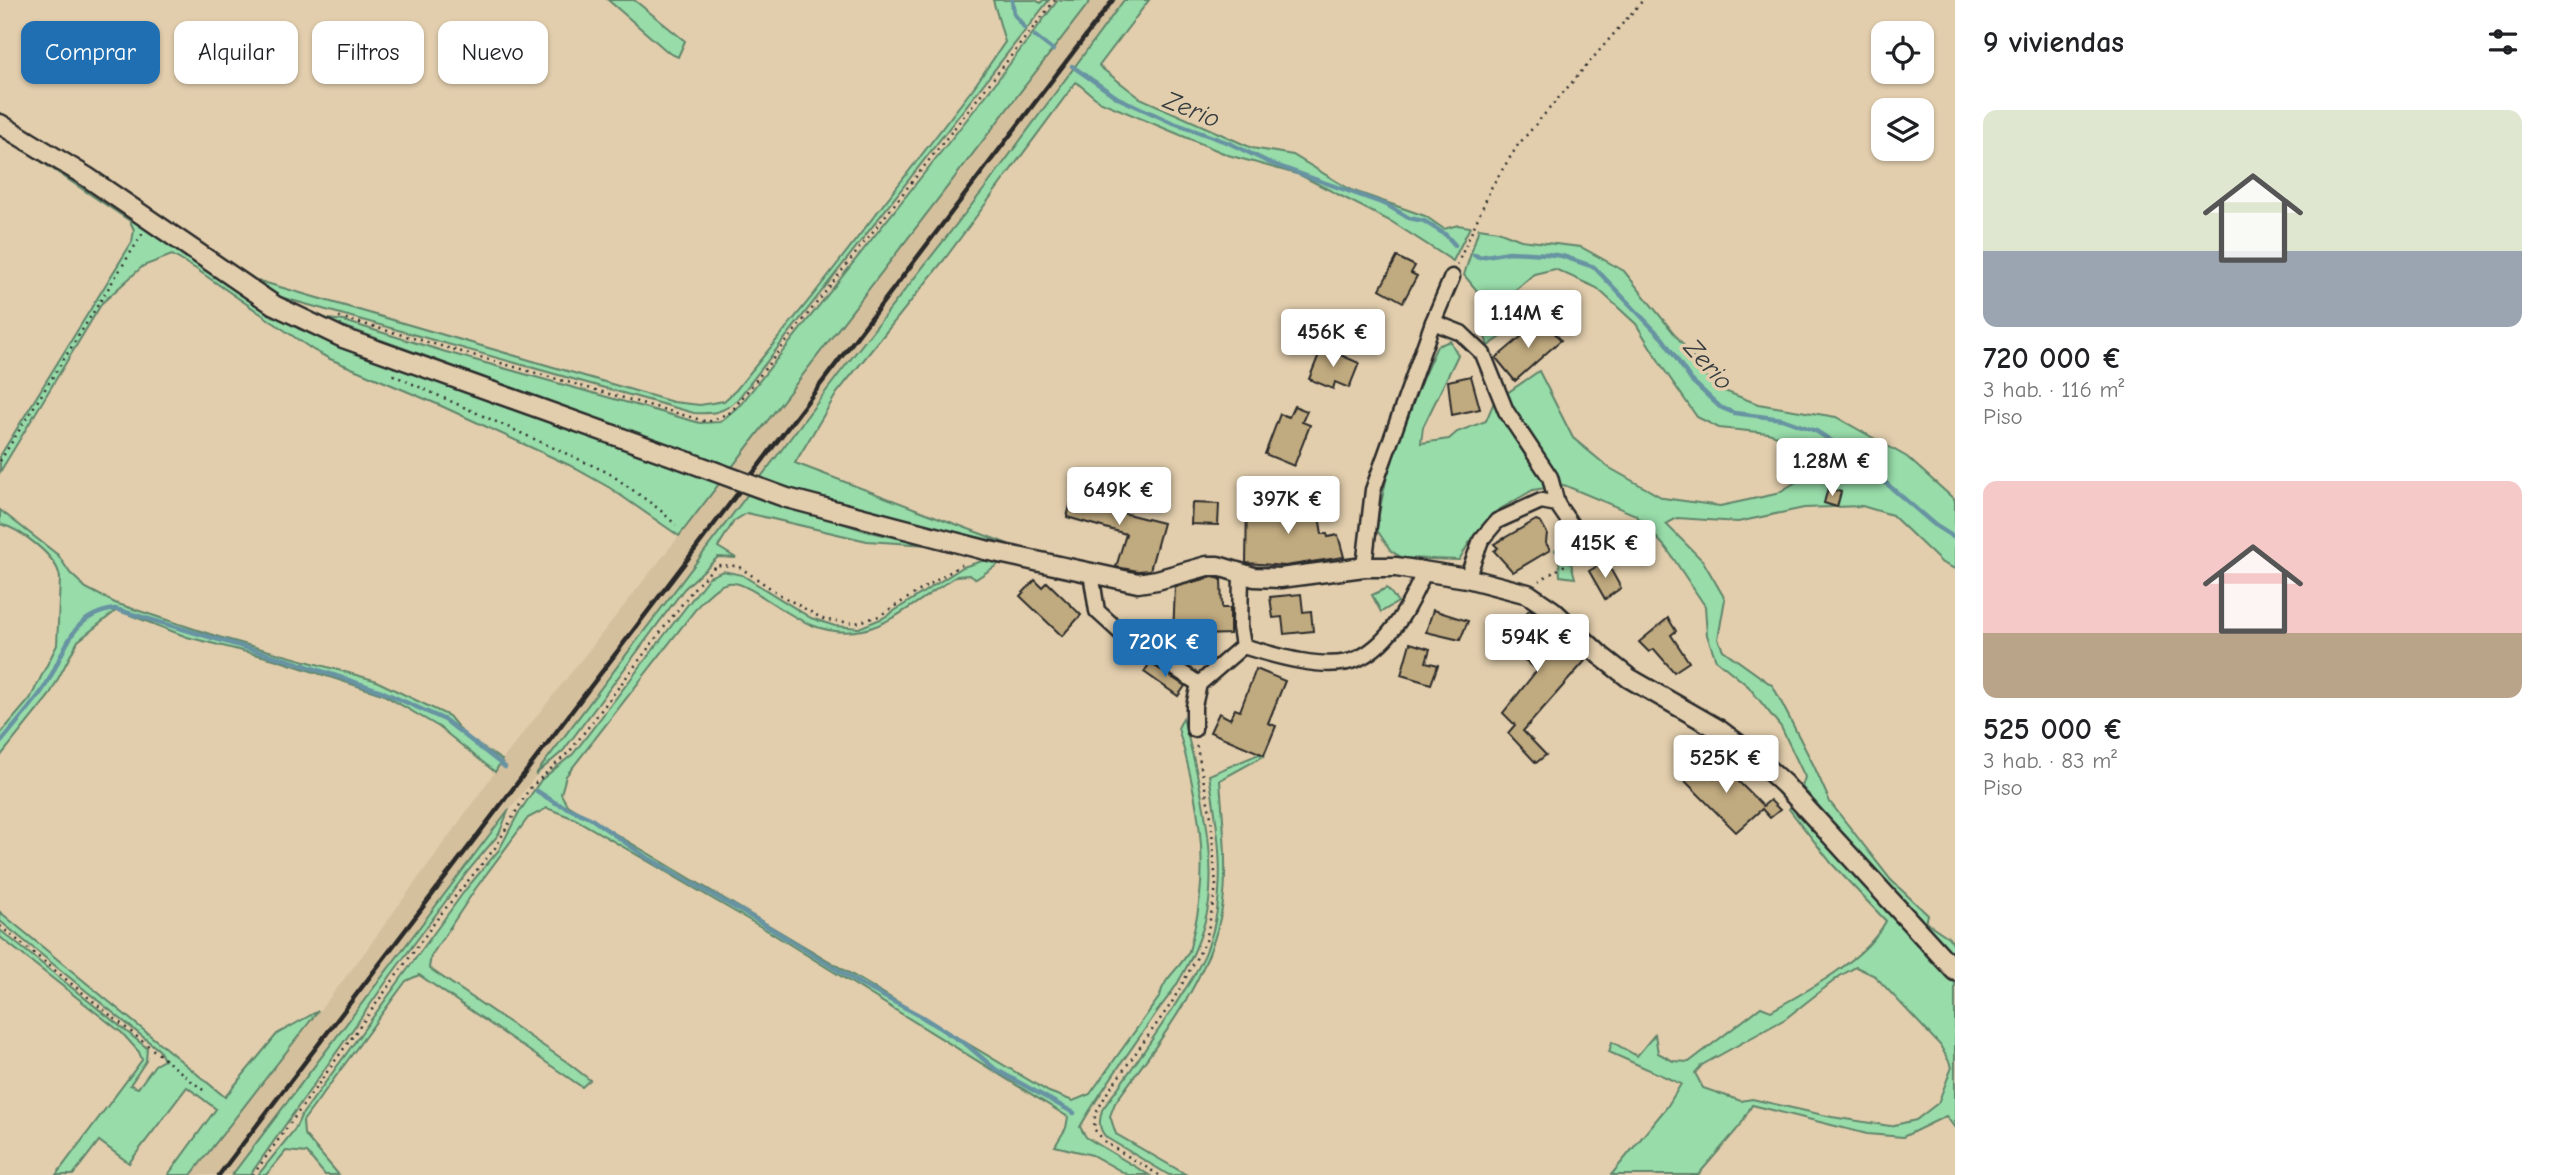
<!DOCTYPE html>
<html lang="es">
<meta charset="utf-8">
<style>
body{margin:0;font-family:"Comic Neue",sans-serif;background:#f6f6f6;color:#202124;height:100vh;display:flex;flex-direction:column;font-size:26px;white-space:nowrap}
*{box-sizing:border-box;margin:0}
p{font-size:23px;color:#757577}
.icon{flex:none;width:38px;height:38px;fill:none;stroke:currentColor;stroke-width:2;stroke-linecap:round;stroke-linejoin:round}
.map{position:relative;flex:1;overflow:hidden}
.details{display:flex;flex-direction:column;background:#fff;width:595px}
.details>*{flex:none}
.banner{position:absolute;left:21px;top:21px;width:665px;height:63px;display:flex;gap:14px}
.controls{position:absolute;left:1871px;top:21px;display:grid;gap:14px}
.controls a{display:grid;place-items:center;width:63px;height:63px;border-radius:14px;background:#fff;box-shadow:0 2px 5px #0004;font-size:35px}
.price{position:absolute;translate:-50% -60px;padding:0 16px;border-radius:7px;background:#fff;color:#222;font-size:23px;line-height:46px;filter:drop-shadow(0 2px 4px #0008)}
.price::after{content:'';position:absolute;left:50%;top:42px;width:21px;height:16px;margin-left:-10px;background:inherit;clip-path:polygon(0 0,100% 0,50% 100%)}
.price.active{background:#1f6fb2;color:#fff}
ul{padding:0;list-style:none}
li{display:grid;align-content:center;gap:14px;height:371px;padding:0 28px}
li span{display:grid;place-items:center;height:217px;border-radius:14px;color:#555}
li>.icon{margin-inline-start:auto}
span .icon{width:126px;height:126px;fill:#fffc;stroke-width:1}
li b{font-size:30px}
h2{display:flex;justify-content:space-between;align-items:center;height:84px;padding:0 28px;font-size:30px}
.pill{padding:0 24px;border-radius:14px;background:#fff;box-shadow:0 2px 5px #0004;font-size:24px;line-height:63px}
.pill.active{background:#1f6fb2;color:#fff}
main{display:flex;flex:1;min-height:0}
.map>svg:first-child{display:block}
.built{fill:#d5c09d}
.green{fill:#97dca9;stroke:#61846a;stroke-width:2;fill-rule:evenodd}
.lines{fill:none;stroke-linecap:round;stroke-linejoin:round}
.stream{stroke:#6893a2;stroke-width:4.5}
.building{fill:#c0aa7f;stroke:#2b2b2b;stroke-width:2}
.minor-casing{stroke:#2b2b2b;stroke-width:19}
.tertiary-casing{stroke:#2b2b2b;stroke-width:23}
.path{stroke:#2b2b2b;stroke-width:2.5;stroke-dasharray:2 5;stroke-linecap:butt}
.minor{stroke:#e2cead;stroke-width:14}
.tertiary{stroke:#e2cead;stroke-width:18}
.rail{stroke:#2b2b2b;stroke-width:4.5}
.tertiary-bridge-casing{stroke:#2b2b2b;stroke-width:23;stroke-linecap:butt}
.tertiary-bridge{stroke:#e2cead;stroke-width:18}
.labels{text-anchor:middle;stroke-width:7;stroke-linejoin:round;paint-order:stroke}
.water-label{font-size:26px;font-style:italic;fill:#353c3f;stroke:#e2cead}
</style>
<main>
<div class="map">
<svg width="1955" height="1175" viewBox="0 0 1955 1175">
<rect width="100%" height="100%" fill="#e2cead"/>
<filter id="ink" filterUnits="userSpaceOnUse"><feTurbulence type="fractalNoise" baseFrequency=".0143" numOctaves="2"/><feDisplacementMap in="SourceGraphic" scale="14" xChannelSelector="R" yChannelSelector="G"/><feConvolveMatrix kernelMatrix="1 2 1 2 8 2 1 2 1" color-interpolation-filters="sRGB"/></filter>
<g filter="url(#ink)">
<polygon class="built" points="1090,0 1124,0 988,184 725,523 602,689 232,1175 191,1175 359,960 495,772 502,760 679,536"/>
<g class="green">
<polygon points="608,0 634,0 638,3 685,41 678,57 669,53"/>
<path d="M 993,0 L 1035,0 L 1041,3 L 1043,0 L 1049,0 L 737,400 C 723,413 712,414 694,413 L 273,295 L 0,118 L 0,113 L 256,280 L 673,402 L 700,405 L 724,401 L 736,390 L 814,294 L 974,87 L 1005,42 Z"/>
<polygon points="1058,0 1091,0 679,536 610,488 569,465 437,404 330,359 313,350 196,269 172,255 143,266 102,303 0,472 0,456 132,242 134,230 130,221 0,134 0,129 299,329 691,473 702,457 321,318 344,321 446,352 700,423 720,422 741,404 987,94"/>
<polygon points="1124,0 1149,0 1099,66 1140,98 1252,148 1293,155 1351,190 1425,216 1444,229 1458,225 1470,227 1453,261 1392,222 1300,175 1228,155 1099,101 1076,82 944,260 837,393 795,463 1008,544 869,512 782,487 776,502 866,531 928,545 867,541 747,513 734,521 718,547 736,558 718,557 684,589 563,751 535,775 839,374 988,184"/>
<path d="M 1479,228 L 1498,231 L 1521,240 L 1581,247 L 1624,271 L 1682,343 L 1714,387 L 1758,404 L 1836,417 L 1907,457 L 1955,500 L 1955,569 L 1942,563 L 1892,515 L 1862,506 L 1804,508 L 1738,522 L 1677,518 L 1666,524 L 1703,561 L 1725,599 L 1718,639 L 1723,650 L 1773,686 L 1814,766 L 1830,802 L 1891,880 L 1928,915 L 1926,922 L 1948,937 L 1955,945 L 1955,956 L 1923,925 L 1802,787 L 1805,777 L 1781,727 L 1748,686 L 1716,660 L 1707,635 L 1705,606 L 1667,549 L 1636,515 L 1564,485 L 1533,490 L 1497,511 L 1469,543 L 1459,560 L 1403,558 L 1391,551 L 1377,530 C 1384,466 1410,405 1437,346 L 1450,341 L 1458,355 L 1423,427 L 1421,443 L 1449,439 L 1457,432 L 1486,421 L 1494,402 L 1539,371 L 1573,438 L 1608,467 L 1663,498 L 1720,506 L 1776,494 L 1806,476 L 1815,463 L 1803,444 L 1768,433 L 1719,428 L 1697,417 L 1665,371 L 1636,324 L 1597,288 L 1555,269 L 1534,274 L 1507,297 L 1498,316 L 1504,335 L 1488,346 L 1478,314 L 1479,293 L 1464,275 Z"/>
<path d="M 0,510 L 58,555 L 70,573 L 86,588 L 115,603 L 219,637 L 374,680 L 449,716 L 466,737 L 502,760 L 495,772 L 439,727 L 382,694 L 274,659 L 187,637 L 117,610 L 78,641 L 49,696 L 0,757 L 0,734 L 30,699 L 57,645 L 60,579 C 59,557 20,529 0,524 Z"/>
<polygon points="1562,542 1571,546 1572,551 1569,556 1575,578 1560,576 1559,557 1555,550"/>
<path d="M 982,561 L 1003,561 L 976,579 L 969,575 L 957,576 C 931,591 891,625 863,630 C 823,638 795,618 763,597 C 755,592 744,584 734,583 C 721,581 711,593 702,601 L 566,776 L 561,794 L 567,805 L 1049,1092 L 1073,1101 L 1090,1094 L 1160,996 C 1163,978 1181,968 1189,951 C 1191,945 1192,937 1194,930 C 1211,862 1197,794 1178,728 L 1183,718 C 1198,773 1216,846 1209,902 C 1205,927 1194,955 1181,977 C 1174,991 1163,1003 1154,1016 C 1129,1053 1102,1088 1080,1127 L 1086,1137 L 1149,1175 L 1128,1175 L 1092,1155 L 1055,1146 L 1066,1128 L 1068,1117 L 768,931 L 575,819 L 547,808 L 528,818 L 476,888 L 431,956 L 429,968 L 567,1062 L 590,1080 L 582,1087 L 419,975 L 406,981 L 303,1121 L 304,1134 L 339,1175 L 325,1175 L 307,1153 L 286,1151 L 266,1175 L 258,1175 L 295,1129 L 301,1116 L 466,889 L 499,850 L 518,814 L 541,780 L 573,754 L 709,577 L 723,571 L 742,575 L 811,618 L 835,626 L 859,628 L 883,618 L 963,567 Z"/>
<polygon points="1387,588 1398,602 1381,612 1372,595"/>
<path d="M 1259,754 L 1264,756 L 1220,780 C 1222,811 1226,844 1225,876 C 1225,963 1163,1035 1115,1103 L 1110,1116 L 1116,1134 L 1187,1175 L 1169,1175 L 1107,1138 C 1098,1129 1099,1122 1102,1110 C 1127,1075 1152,1041 1175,1005 C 1186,987 1200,969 1207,949 C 1228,894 1219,832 1209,775 Z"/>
<path d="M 1793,803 L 1955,978 L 1955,1128 L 1946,1116 L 1903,1137 L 1867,1134 L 1752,1105 L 1740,1126 L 1698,1175 L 1611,1175 L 1667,1107 L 1681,1084 L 1609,1052 L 1612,1042 L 1637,1056 L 1655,1034 L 1658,1053 L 1673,1061 L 1689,1062 L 1761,1007 L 1771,1011 C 1809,990 1865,960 1886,921 L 1832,864 L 1789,809 ZM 1856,967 L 1875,976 L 1940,1045 L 1952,1067 L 1938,1103 L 1916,1120 L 1890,1126 L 1832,1117 L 1752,1099 L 1741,1101 L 1703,1088 L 1695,1073 L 1702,1065 L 1785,1019 L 1840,976 Z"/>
<polygon points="509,809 499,834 468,871 391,975 250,1175 232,1175"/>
<polygon points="0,912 225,1097 277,1034 318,1011 191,1175 168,1175 216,1109 187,1087 129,1163 99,1141 73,1175 56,1175 142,1060 139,1052 122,1033 0,937 0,930 147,1048 146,1061 130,1085 138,1088 155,1065 164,1060 159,1050 0,921"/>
</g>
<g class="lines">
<g class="stream">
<polyline points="1012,0 1014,14 1025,28"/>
<polyline points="1035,36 1053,50"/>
<polyline points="1072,66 1118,98 1171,122 1229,143 1270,163 1387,205 1409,218 1424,221 1446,235 1455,245"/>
<polyline points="1474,255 1480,257 1509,252 1547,254 1562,256 1594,267 1663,339 1691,380 1720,407 1734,413 1782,419 1816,431 1852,454 1936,526 1955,538"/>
<path d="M 0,743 C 14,726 29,709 42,691 C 66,657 65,616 115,609 L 294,662 L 381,691 L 445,720 L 505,767"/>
<polyline points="537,791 554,802 590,818 646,857 757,920 862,985 919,1015 967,1045 995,1069 1074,1113"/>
</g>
</g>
<g class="building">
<polygon points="1397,257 1415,266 1411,273 1417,276 1403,302 1380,289"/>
<polygon points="1542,319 1561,340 1515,381 1496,358"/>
<polygon points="1322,347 1359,363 1349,388 1335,382 1333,389 1309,379"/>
<polygon points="1471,376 1480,409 1452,415 1448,381"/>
<polygon points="1294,406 1307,411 1302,422 1310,425 1294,466 1265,454 1280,414 1289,417"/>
<polygon points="1082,482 1108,490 1105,500 1117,504 1115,511 1163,523 1150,570 1138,571 1116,567 1126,534 1067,517 1071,502 1076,503"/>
<polygon points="1828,488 1841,492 1837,507 1824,503"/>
<polygon points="1192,503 1219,504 1218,525 1191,524"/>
<polygon points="1317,504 1322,534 1327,534 1328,537 1338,535 1344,557 1285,566 1246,563 1247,505 1292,507"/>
<polygon points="1536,520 1541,522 1547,533 1546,543 1550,550 1513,572 1494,551 1498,548 1494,544"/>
<polygon points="1606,561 1621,588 1605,599 1589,571"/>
<polygon points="1212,577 1221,579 1222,608 1230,608 1230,634 1173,636 1175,587"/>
<polygon points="1035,580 1042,587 1047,582 1081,615 1062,636 1020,596"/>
<polygon points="1301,594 1303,612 1311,611 1313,631 1284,634 1282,617 1273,618 1270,597"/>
<polygon points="1530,609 1585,661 1523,731 1546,755 1536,763 1508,733 1515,725 1503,713 1537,670 1515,652 1510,657 1497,646"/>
<polygon points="1433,610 1468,621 1460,640 1426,632"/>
<polygon points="1668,618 1676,631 1671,635 1689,662 1674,672 1654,649 1649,652 1639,642"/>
<polygon points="1410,643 1430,649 1426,662 1438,665 1431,684 1401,675"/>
<polygon points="1150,663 1185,686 1178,696 1144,672"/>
<polygon points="1256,669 1285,681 1268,723 1276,726 1264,755 1210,732 1219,713 1230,719 1235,709 1240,711"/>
<polygon points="1695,759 1714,778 1724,767 1763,806 1770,800 1780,810 1770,818 1762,809 1736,832 1679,775"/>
</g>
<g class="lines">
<g class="minor-casing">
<g id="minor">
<polyline points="1433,322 1461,333 1483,354 1506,411 1550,477 1557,504"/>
<polyline points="1364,567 1373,490 1433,322 1452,277"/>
<polyline points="1091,573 1097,611 1120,632 1199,684"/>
<polyline points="1241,574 1240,627 1243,646"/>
<polyline points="1467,578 1481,540 1497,521 1541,501 1557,504 1585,545"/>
<path d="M 1243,646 C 1272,655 1330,673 1359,658 C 1392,642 1411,603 1425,570"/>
<polyline points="1194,729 1194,706 1199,684 1243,646"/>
</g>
</g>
<g class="tertiary-casing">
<g id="tertiary">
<polyline points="0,124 87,177 274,305 343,338 689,462"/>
<polyline points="787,498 985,550 1138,583 1157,580 1207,566 1218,566 1254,577 1280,578 1364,567 1396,567 1467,578 1528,594 1553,611 1601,656 1629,678 1718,729 1750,753 1784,784 1955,971"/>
</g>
</g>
<g class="path">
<polyline points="1457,265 1492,186 1518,145 1643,0"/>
<polyline points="339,317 708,422 731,412 1055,0"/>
<polyline points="393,375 609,473 659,509 676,525"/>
<polyline points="0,461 143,233"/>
<polyline points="1539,581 1578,557"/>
<polyline points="0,926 203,1090"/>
<polyline points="253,1175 440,915 495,848 529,789 570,751 695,587 716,565 738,566 782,596 825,620 856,623 879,616 966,562"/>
<polyline points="1159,1175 1106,1143 1094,1129 1095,1115 1107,1093 1171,1004 1206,941 1216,887 1211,817 1196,743"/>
</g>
<use href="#minor" class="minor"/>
<use href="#tertiary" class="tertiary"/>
<polyline class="rail" points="219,1175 1113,0"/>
<g class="tertiary-bridge-casing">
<polyline id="tertiary-bridge" points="689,462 787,498"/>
</g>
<use href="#tertiary-bridge" class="tertiary-bridge"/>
</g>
</g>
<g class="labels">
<g class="water-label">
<text transform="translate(1192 109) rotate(22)" y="9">Zerio</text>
<text transform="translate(1709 364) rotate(48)" y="9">Zerio</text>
</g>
</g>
</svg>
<div class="controls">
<a><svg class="icon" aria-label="locate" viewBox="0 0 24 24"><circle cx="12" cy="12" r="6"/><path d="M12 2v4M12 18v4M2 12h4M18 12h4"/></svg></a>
<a><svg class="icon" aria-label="layers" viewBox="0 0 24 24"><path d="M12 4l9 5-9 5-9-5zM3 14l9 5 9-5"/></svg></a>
</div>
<b class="price" style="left:1528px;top:350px">1.14M €</b>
<b class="price" style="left:1333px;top:369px">456K €</b>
<b class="price" style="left:1832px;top:498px">1.28M €</b>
<b class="price" style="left:1119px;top:527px">649K €</b>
<b class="price" style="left:1288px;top:536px">397K €</b>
<b class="price" style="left:1605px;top:580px">415K €</b>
<b class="price" style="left:1537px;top:674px">594K €</b>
<b class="price active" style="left:1165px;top:679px">720K €</b>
<b class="price" style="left:1726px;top:795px">525K €</b>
<div class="banner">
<a class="pill active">Comprar</a>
<a class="pill">Alquilar</a>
<a class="pill">Filtros</a>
<a class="pill">Nuevo</a>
</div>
</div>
<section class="details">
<h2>9 viviendas<svg class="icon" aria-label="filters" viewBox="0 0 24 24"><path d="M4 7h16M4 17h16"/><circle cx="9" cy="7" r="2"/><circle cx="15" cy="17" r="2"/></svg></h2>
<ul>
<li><span style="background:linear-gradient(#dfe7d0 65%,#9aa5b1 0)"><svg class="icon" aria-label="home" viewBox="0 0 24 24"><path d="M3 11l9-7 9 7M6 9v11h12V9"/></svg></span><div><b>720 000 €</b><p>3 hab. · 116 m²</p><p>Piso</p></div></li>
<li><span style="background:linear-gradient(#f6c9c9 70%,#b9a48a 0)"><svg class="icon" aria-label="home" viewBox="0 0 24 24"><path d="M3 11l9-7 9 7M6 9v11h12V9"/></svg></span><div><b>525 000 €</b><p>3 hab. · 83 m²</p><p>Piso</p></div></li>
</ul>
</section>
</main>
